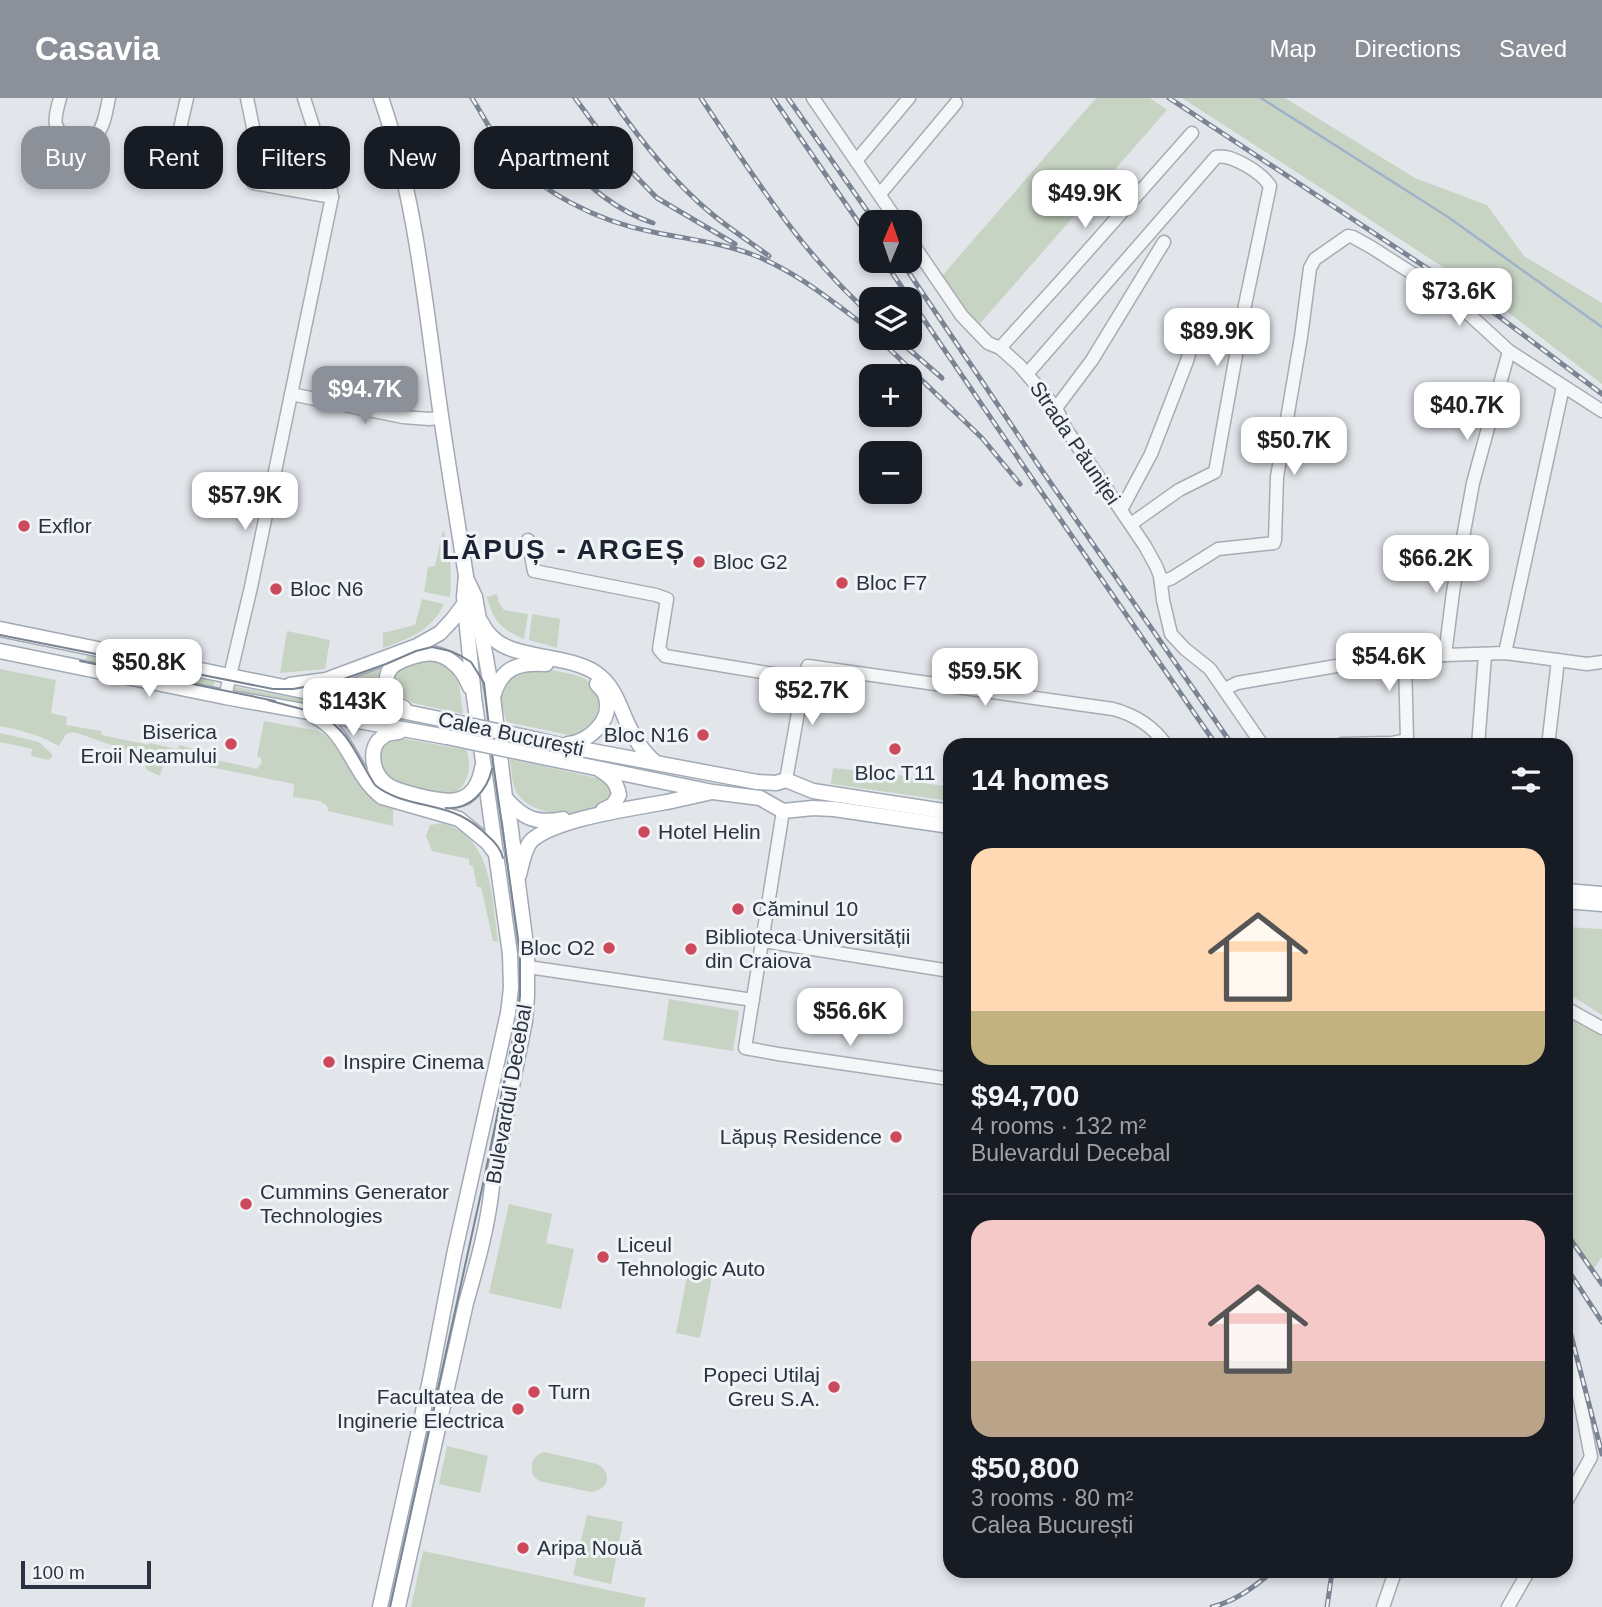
<!DOCTYPE html>
<meta charset="utf-8">
<style>
body{margin:0;font-family:Arial,sans-serif;background:#20242c;color:#f1f3f6;height:100vh;display:flex;flex-direction:column;font-size:26px;white-space:nowrap}
*{box-sizing:border-box;margin:0}
p{font-size:23px;color:#9ea1a6}
.icon{flex:none;width:38px;height:38px;fill:none;stroke:currentColor;stroke-width:2;stroke-linecap:round;stroke-linejoin:round}
.map{position:relative;flex:1;overflow:hidden}
.drawer{position:absolute;left:943px;top:640px;width:630px;height:840px;display:flex;flex-direction:column;background:#171b24;border-radius:21px;box-shadow:0 4px 10px #0003}
.drawer>*{flex:none}
.banner{position:absolute;left:21px;top:28px;width:665px;height:63px;display:flex;gap:14px}
.needle{width:46px;rotate:2deg}
.tools{position:absolute;left:859px;top:112px;display:grid;gap:14px}
.tools a{display:grid;place-items:center;width:63px;height:63px;border-radius:14px;background:#171b24;box-shadow:0 4px 10px #0003;font-size:35px}
.scale{position:absolute;left:21px;bottom:18px;width:130px;box-sizing:border-box;padding-left:7px;border:4px solid #2a3241;border-top:0;font-size:19px;line-height:24px;white-space:nowrap;color:#2a3241;-webkit-text-stroke:5px #f1f4f7;paint-order:stroke}
.price{position:absolute;translate:-50% -60px;padding:0 16px;border-radius:14px;background:#fff;color:#222;font-size:23px;line-height:46px;filter:drop-shadow(0 2px 4px #0008)}
.price::after{content:'';position:absolute;left:50%;top:42px;width:21px;height:16px;margin-left:-10px;background:inherit;clip-path:polygon(0 0,100% 0,50% 100%)}
.price.active{background:#8c9099;color:#fff}
ul{padding:0;list-style:none}
li{display:grid;align-content:center;gap:14px;height:371px;padding:0 28px}
li+li{border-top:2px solid #363941}
li span{display:grid;place-items:center;height:217px;border-radius:21px;color:#555}
li>.icon{margin-inline-start:auto}
span .icon{width:126px;height:126px;fill:#fffc;stroke-width:1}
li b{font-size:30px}
h2{display:flex;justify-content:space-between;align-items:center;height:84px;padding:0 28px;font-size:30px}
.chip{padding:0 24px;border-radius:21px;background:#171b24;box-shadow:0 4px 10px #0003;font-size:24px;line-height:63px}
.chip.active{background:#8c9099;color:#fff}
header{display:flex;align-items:center;gap:42px;box-sizing:border-box;height:98px;padding:0 35px;background:#8c9099;color:#fff}
header strong{font-size:33px}
nav{display:flex;gap:38px;margin-inline-start:auto;font-size:24px}
.map>svg:first-child{display:block}
.green{fill:#c7d4c3}
.lines{fill:none;stroke-linecap:round;stroke-linejoin:round}
.stream{stroke:#9eb2c9;stroke-width:2.5}
.minor-casing{stroke:#a7acb4;stroke-width:15}
.major-casing{stroke:#a1a9b5;stroke-width:17}
.minor{stroke:#f4f6f8;stroke-width:12}
.major{stroke:#fff;stroke-width:14}
.tram{stroke:#7b8493;stroke-width:2}
.rail-casing{stroke:#7b8493;stroke-width:5}
.rail{stroke:#f1f4f7;stroke-width:2.5;stroke-dasharray:8;stroke-linecap:butt}
.major-bridge-casing{stroke:#a1a9b5;stroke-width:17;stroke-linecap:butt}
.major-bridge{stroke:#fff;stroke-width:14}
.poi-dot{fill:#cc4a5c;stroke:#f1f4f7;stroke-width:2.5}
.labels{text-anchor:middle;stroke-width:6;stroke-linejoin:round;paint-order:stroke}
.street-label{font-size:21px;fill:#2a3241;stroke:#f1f4f7}
.poi-label{font-size:21px;fill:#2a3241;stroke:#f1f4f7;text-anchor:start}
.district-label{font-size:28px;font-weight:bold;letter-spacing:2px;fill:#1c2332;stroke:#f1f4f7}
</style>
<header>
<strong>Casavia</strong>
<nav><a>Map</a><a>Directions</a><a>Saved</a></nav>
</header>
<div class="map">
<svg width="1602" height="1509" viewBox="0 0 1602 1509">
<rect width="100%" height="100%" fill="#e2e5ea"/>
<g class="green">
<polygon points="1096,0 1150,0 1167,12 977,229 970,223 942,178"/>
<polygon points="1182,0 1285,0 1415,80 1487,107 1524,158 1602,205 1602,286 1480,193"/>
<path d="M 443,432 C 451,449 452,481 450,499 L 424,494 L 428,469 L 435,468 Z"/>
<path d="M 497,496 L 499,505 L 504,512 L 528,516 L 524,541 C 502,532 493,523 487,499 Z"/>
<path d="M 422,501 L 444,506 C 431,534 409,540 383,550 L 383,535 L 415,527 Z"/>
<polygon points="532,516 560,521 557,550 529,542"/>
<polygon points="287,533 330,542 325,571 280,575"/>
<polygon points="87,557 215,583 213,589 86,562"/>
<path d="M 435,561 L 451,567 L 459,586 L 463,616 L 413,605 L 396,595 C 383,564 414,564 435,561 Z"/>
<path d="M 0,571 L 56,582 L 51,615 L 67,619 L 66,627 L 101,633 L 102,637 L 149,647 L 149,645 L 178,651 L 179,647 L 208,655 L 208,660 L 257,671 L 262,664 L 260,659 L 257,659 L 264,623 L 318,633 L 329,639 L 376,706 L 393,711 L 393,728 L 328,713 L 327,708 L 320,703 L 293,699 L 294,686 L 165,660 L 160,678 L 147,672 C 142,659 138,650 123,651 L 74,634 L 66,636 L 59,648 C 40,637 21,632 0,628 Z"/>
<polygon points="380,571 378,584 380,598 335,590 335,586"/>
<path d="M 548,571 C 559,574 571,575 581,579 C 604,590 604,620 584,634 C 581,636 578,637 574,638 L 507,624 C 499,601 497,590 516,573 Z"/>
<polygon points="231,588 421,624 420,627 230,592"/>
<polygon points="0,635 39,644 52,656 52,659 48,662 31,658 32,651 0,644"/>
<path d="M 393,641 L 406,641 L 467,652 C 468,657 469,663 469,669 C 469,682 458,699 443,698 C 436,698 428,695 422,693 C 406,688 382,683 381,663 C 380,653 385,646 393,641 Z"/>
<path d="M 510,661 L 597,680 C 607,685 610,689 612,700 C 589,719 541,723 519,698 C 511,689 512,672 510,661 Z"/>
<polygon points="833,670 924,680 923,685 950,689 950,703 831,686"/>
<path d="M 443,725 C 451,728 461,732 467,738 C 493,763 493,810 498,843 L 493,843 L 481,789 L 477,789 L 473,768 L 469,767 L 469,761 L 432,753 L 426,738 L 430,727 Z"/>
<polygon points="1566,829 1602,831 1602,917 1566,894"/>
<polygon points="669,901 739,913 733,953 663,942"/>
<polygon points="1566,913 1602,936 1602,1159 1593,1172 1566,1132"/>
<polygon points="509,1106 552,1116 546,1145 574,1151 561,1211 489,1195"/>
<polygon points="688,1174 712,1179 700,1240 676,1235"/>
<polygon points="447,1348 488,1358 480,1395 439,1386"/>
<path d="M 544,1354 L 597,1366 C 613,1375 609,1392 591,1394 L 539,1383 L 533,1377 C 530,1366 532,1358 544,1354 Z"/>
<polygon points="587,1417 623,1424 611,1486 573,1477"/>
<polygon points="423,1453 646,1500 644,1509 411,1509"/>
</g>
<g class="lines">
<polyline class="stream" points="1261,0 1448,119 1602,229"/>
<g class="minor-casing">
<g id="minor">
<path d="M 60,0 C 58,8 54,19 56,27 C 62,43 86,50 97,37 C 105,26 106,13 109,0"/>
<polyline points="247,0 256,44 253,85 332,99"/>
<polyline points="813,0 898,124"/>
<polyline points="173,61 187,0"/>
<polyline points="856,63 909,0"/>
<polyline points="880,96 956,5"/>
<polyline points="910,142 962,218 988,245 1000,250 1019,267 1056,310 1066,331 1145,448 1156,468 1160,478 1163,502 1171,536 1185,551 1210,571 1263,648"/>
<polyline points="1000,250 1061,183 1192,35"/>
<path d="M 1027,276 L 1216,59 C 1231,55 1262,75 1270,88 L 1245,207 L 1215,374 L 1179,392 L 1131,426"/>
<polyline points="291,296 403,319 429,321 441,320"/>
<polyline points="1056,310 1092,262 1164,144"/>
<polyline points="1121,412 1151,356 1187,263 1200,218"/>
<polyline points="528,442 534,473 656,497 667,501 659,551 665,558 804,581"/>
<polyline points="1161,484 1172,480 1218,451 1274,445 1275,442 1277,379 1301,239 1310,170 1315,161 1348,138 1353,139 1371,149 1432,188 1461,209 1509,253 1602,313"/>
<polyline points="1505,555 1563,289"/>
<polyline points="1445,557 1453,494 1473,385 1509,253"/>
<polyline points="1225,591 1237,585 1354,565 1445,557 1505,555 1587,566 1602,564"/>
<polyline points="225,599 251,489 332,99 327,72 304,0"/>
<polyline points="1342,646 1392,645 1407,642 1405,561"/>
<polyline points="1478,648 1485,557"/>
<polyline points="1548,648 1558,562"/>
<path d="M 786,682 L 804,581 L 808,568 L 1113,611 C 1136,617 1153,628 1167,648"/>
<polyline points="783,713 745,950 778,956 950,981"/>
<polyline points="762,843 950,873"/>
<polyline points="528,869 753,902"/>
<polyline points="1566,910 1602,930"/>
<polyline points="1566,1246 1577,1287 1591,1359 1566,1404"/>
<polyline points="1383,1509 1395,1474"/>
<polyline points="1508,1509 1528,1474"/>
</g>
</g>
<g class="major-casing">
<g id="major">
<path d="M 481,524 C 484,530 489,537 494,541 C 515,561 567,556 596,575 C 612,586 618,603 625,620 C 632,636 641,653 655,664"/>
<polyline points="0,531 450,623"/>
<polyline points="0,553 225,599 447,639"/>
<polyline points="290,587 326,582 417,548 440,535 453,521 465,505"/>
<path d="M 493,599 C 501,570 517,564 546,566"/>
<path d="M 404,610 C 400,608 393,605 390,601 C 387,598 387,595 387,591 C 387,586 386,579 388,575 C 392,562 424,554 436,556 C 441,557 447,560 451,563 C 461,570 465,578 470,589"/>
<path d="M 316,619 C 349,636 353,677 382,699 L 459,721 L 487,744 L 497,757"/>
<path d="M 399,634 C 394,635 387,635 384,638 C 367,648 372,674 385,685 C 393,692 405,694 415,697 C 446,705 475,711 482,670"/>
<polyline points="525,639 560,647 757,684 776,685 786,682 813,693 950,714"/>
<path d="M 568,646 C 588,644 613,623 606,599 C 605,595 600,589 597,586"/>
<polyline points="523,655 713,694 760,700 783,713 813,710 834,711 950,728"/>
<path d="M 600,672 C 610,678 617,684 619,697 L 613,707 L 603,712"/>
<path d="M 507,702 C 524,721 537,726 563,721"/>
<path d="M 519,777 C 522,766 524,750 532,742 C 556,721 629,711 661,705 C 677,702 693,698 708,695"/>
<polyline points="1566,793 1602,796"/>
<polyline points="1566,803 1602,806"/>
<path d="M 380,1509 L 430,1282 L 454,1157 L 508,915 L 511,890 L 510,856 L 474,599 L 464,499 L 466,478 C 455,408 443,338 434,267 C 422,177 411,86 381,0"/>
<path d="M 398,1509 L 466,1205 C 477,1166 488,1128 492,1088 L 525,923 L 527,898 L 527,855 L 510,724 L 505,699 L 493,599 L 475,499 L 466,480"/>
</g>
</g>
<use href="#minor" class="minor"/>
<use href="#major" class="major"/>
<g class="tram">
<polyline points="0,537 273,591 293,591 338,583 386,566 416,553 432,549 450,553 461,558 471,564 476,572 484,585 493,664 520,855 520,898 518,917 483,1086 390,1509"/>
<polyline points="80,563 275,603"/>
<path d="M 268,602 C 286,608 305,610 321,618 C 348,630 359,663 375,687 C 399,707 434,705 461,718 C 471,723 480,730 488,738 C 495,744 501,751 503,760"/>
<path d="M 446,710 C 470,712 487,693 492,671"/>
</g>
<g class="rail-casing">
<g id="rail">
<path d="M 472,0 C 482,16 491,34 503,49 C 536,94 600,124 653,134 C 686,141 719,144 751,156 C 795,172 834,205 872,233"/>
<polyline points="575,0 622,64 657,100 735,146"/>
<path d="M 611,0 C 640,42 672,83 712,116 C 730,131 750,144 769,158"/>
<path d="M 701,0 C 752,76 802,156 872,218"/>
<polyline points="773,0 872,144"/>
<polyline points="788,0 875,124"/>
<polyline points="1169,0 1489,211 1602,296"/>
<path d="M 563,62 C 589,89 617,113 653,125"/>
<polyline points="884,163 1031,379 1217,648"/>
<polyline points="901,163 1041,371 1233,648"/>
<polyline points="878,240 982,340 1020,386"/>
<polyline points="896,240 942,280"/>
<polyline points="1566,1135 1602,1186"/>
<polyline points="1566,1169 1602,1224"/>
<polyline points="1566,1218 1602,1356"/>
<path d="M 1212,1509 C 1236,1503 1254,1489 1272,1474"/>
<polyline points="1327,1509 1332,1474"/>
</g>
</g>
<use href="#rail" class="rail"/>
<g class="major-bridge-casing">
<g id="major-bridge">
<polyline points="450,623 525,639"/>
<polyline points="447,639 523,655"/>
</g>
</g>
<use href="#major-bridge" class="major-bridge"/>
</g>
<g class="poi-dot">
<circle cx="24" cy="428" r="7"/>
<circle cx="699" cy="464" r="7"/>
<circle cx="842" cy="485" r="7"/>
<circle cx="276" cy="491" r="7"/>
<circle cx="703" cy="637" r="7"/>
<circle cx="231" cy="646" r="7"/>
<circle cx="895" cy="651" r="7"/>
<circle cx="644" cy="734" r="7"/>
<circle cx="738" cy="811" r="7"/>
<circle cx="609" cy="850" r="7"/>
<circle cx="691" cy="851" r="7"/>
<circle cx="329" cy="964" r="7"/>
<circle cx="896" cy="1039" r="7"/>
<circle cx="246" cy="1106" r="7"/>
<circle cx="603" cy="1159" r="7"/>
<circle cx="834" cy="1289" r="7"/>
<circle cx="534" cy="1294" r="7"/>
<circle cx="518" cy="1311" r="7"/>
<circle cx="523" cy="1450" r="7"/>
</g>
<g class="labels">
<g class="street-label">
<text transform="translate(1075 345) rotate(56)" y="7">Strada Păuniței</text>
<text transform="translate(511 636) rotate(12)" y="7">Calea București</text>
<text transform="translate(509 996) rotate(-80)" y="7">Bulevardul Decebal</text>
</g>
<g class="poi-label">
<text x="38" y="435">Exflor</text>
<text x="713" y="471">Bloc G2</text>
<text x="856" y="492">Bloc F7</text>
<text x="290" y="498">Bloc N6</text>
<text x="217" y="641" text-anchor="end">Biserica<tspan x="217" dy="24">Eroii Neamului</tspan></text>
<text x="689" y="644" text-anchor="end">Bloc N16</text>
<text x="895" y="682" text-anchor="middle">Bloc T11</text>
<text x="658" y="741">Hotel Helin</text>
<text x="752" y="818">Căminul 10</text>
<text x="705" y="846">Biblioteca Universității<tspan x="705" dy="24">din Craiova</tspan></text>
<text x="595" y="857" text-anchor="end">Bloc O2</text>
<text x="343" y="971">Inspire Cinema</text>
<text x="882" y="1046" text-anchor="end">Lăpuș Residence</text>
<text x="260" y="1101">Cummins Generator<tspan x="260" dy="24">Technologies</tspan></text>
<text x="617" y="1154">Liceul<tspan x="617" dy="24">Tehnologic Auto</tspan></text>
<text x="820" y="1284" text-anchor="end">Popeci Utilaj<tspan x="820" dy="24">Greu S.A.</tspan></text>
<text x="548" y="1301">Turn</text>
<text x="504" y="1306" text-anchor="end">Facultatea de<tspan x="504" dy="24">Inginerie Electrica</tspan></text>
<text x="537" y="1457">Aripa Nouă</text>
</g>
<g class="district-label">
<text x="564" y="461">LĂPUȘ - ARGEȘ</text>
</g>
</g>
</svg>
<div class="tools">
<a><svg class="needle" viewBox="-14 -14 28 28"><path d="M0-13l5 13h-10z" fill="#e53935"/><path d="M0 13l5-13h-10z" fill="#9ea1a6"/></svg></a>
<a><svg class="icon" aria-label="layers" viewBox="0 0 24 24"><path d="M12 4l9 5-9 5-9-5zM3 14l9 5 9-5"/></svg></a>
<a>+</a>
<a>−</a>
</div>
<div class="scale">100 m</div>
<b class="price" style="left:1085px;top:132px">$49.9K</b>
<b class="price" style="left:1459px;top:230px">$73.6K</b>
<b class="price" style="left:1217px;top:270px">$89.9K</b>
<b class="price active" style="left:365px;top:328px">$94.7K</b>
<b class="price" style="left:1467px;top:344px">$40.7K</b>
<b class="price" style="left:1294px;top:379px">$50.7K</b>
<b class="price" style="left:245px;top:434px">$57.9K</b>
<b class="price" style="left:1436px;top:497px">$66.2K</b>
<b class="price" style="left:1389px;top:595px">$54.6K</b>
<b class="price" style="left:149px;top:601px">$50.8K</b>
<b class="price" style="left:985px;top:610px">$59.5K</b>
<b class="price" style="left:812px;top:629px">$52.7K</b>
<b class="price" style="left:353px;top:640px">$143K</b>
<b class="price" style="left:850px;top:950px">$56.6K</b>
<div class="banner">
<a class="chip active">Buy</a>
<a class="chip">Rent</a>
<a class="chip">Filters</a>
<a class="chip">New</a>
<a class="chip">Apartment</a>
</div>
<section class="drawer">
<h2>14 homes<svg class="icon" aria-label="filters" viewBox="0 0 24 24"><path d="M4 7h16M4 17h16"/><circle cx="9" cy="7" r="2"/><circle cx="15" cy="17" r="2"/></svg></h2>
<ul>
<li><span style="background:linear-gradient(#ffd9b3 75%,#c2b280 0)"><svg class="icon" aria-label="home" viewBox="0 0 24 24"><path d="M3 11l9-7 9 7M6 9v11h12V9"/></svg></span><div><b>$94,700</b><p>4 rooms · 132 m²</p><p>Bulevardul Decebal</p></div></li>
<li><span style="background:linear-gradient(#f6c9c9 65%,#b9a48a 0)"><svg class="icon" aria-label="home" viewBox="0 0 24 24"><path d="M3 11l9-7 9 7M6 9v11h12V9"/></svg></span><div><b>$50,800</b><p>3 rooms · 80 m²</p><p>Calea București</p></div></li>
</ul>
</section>
</div>
